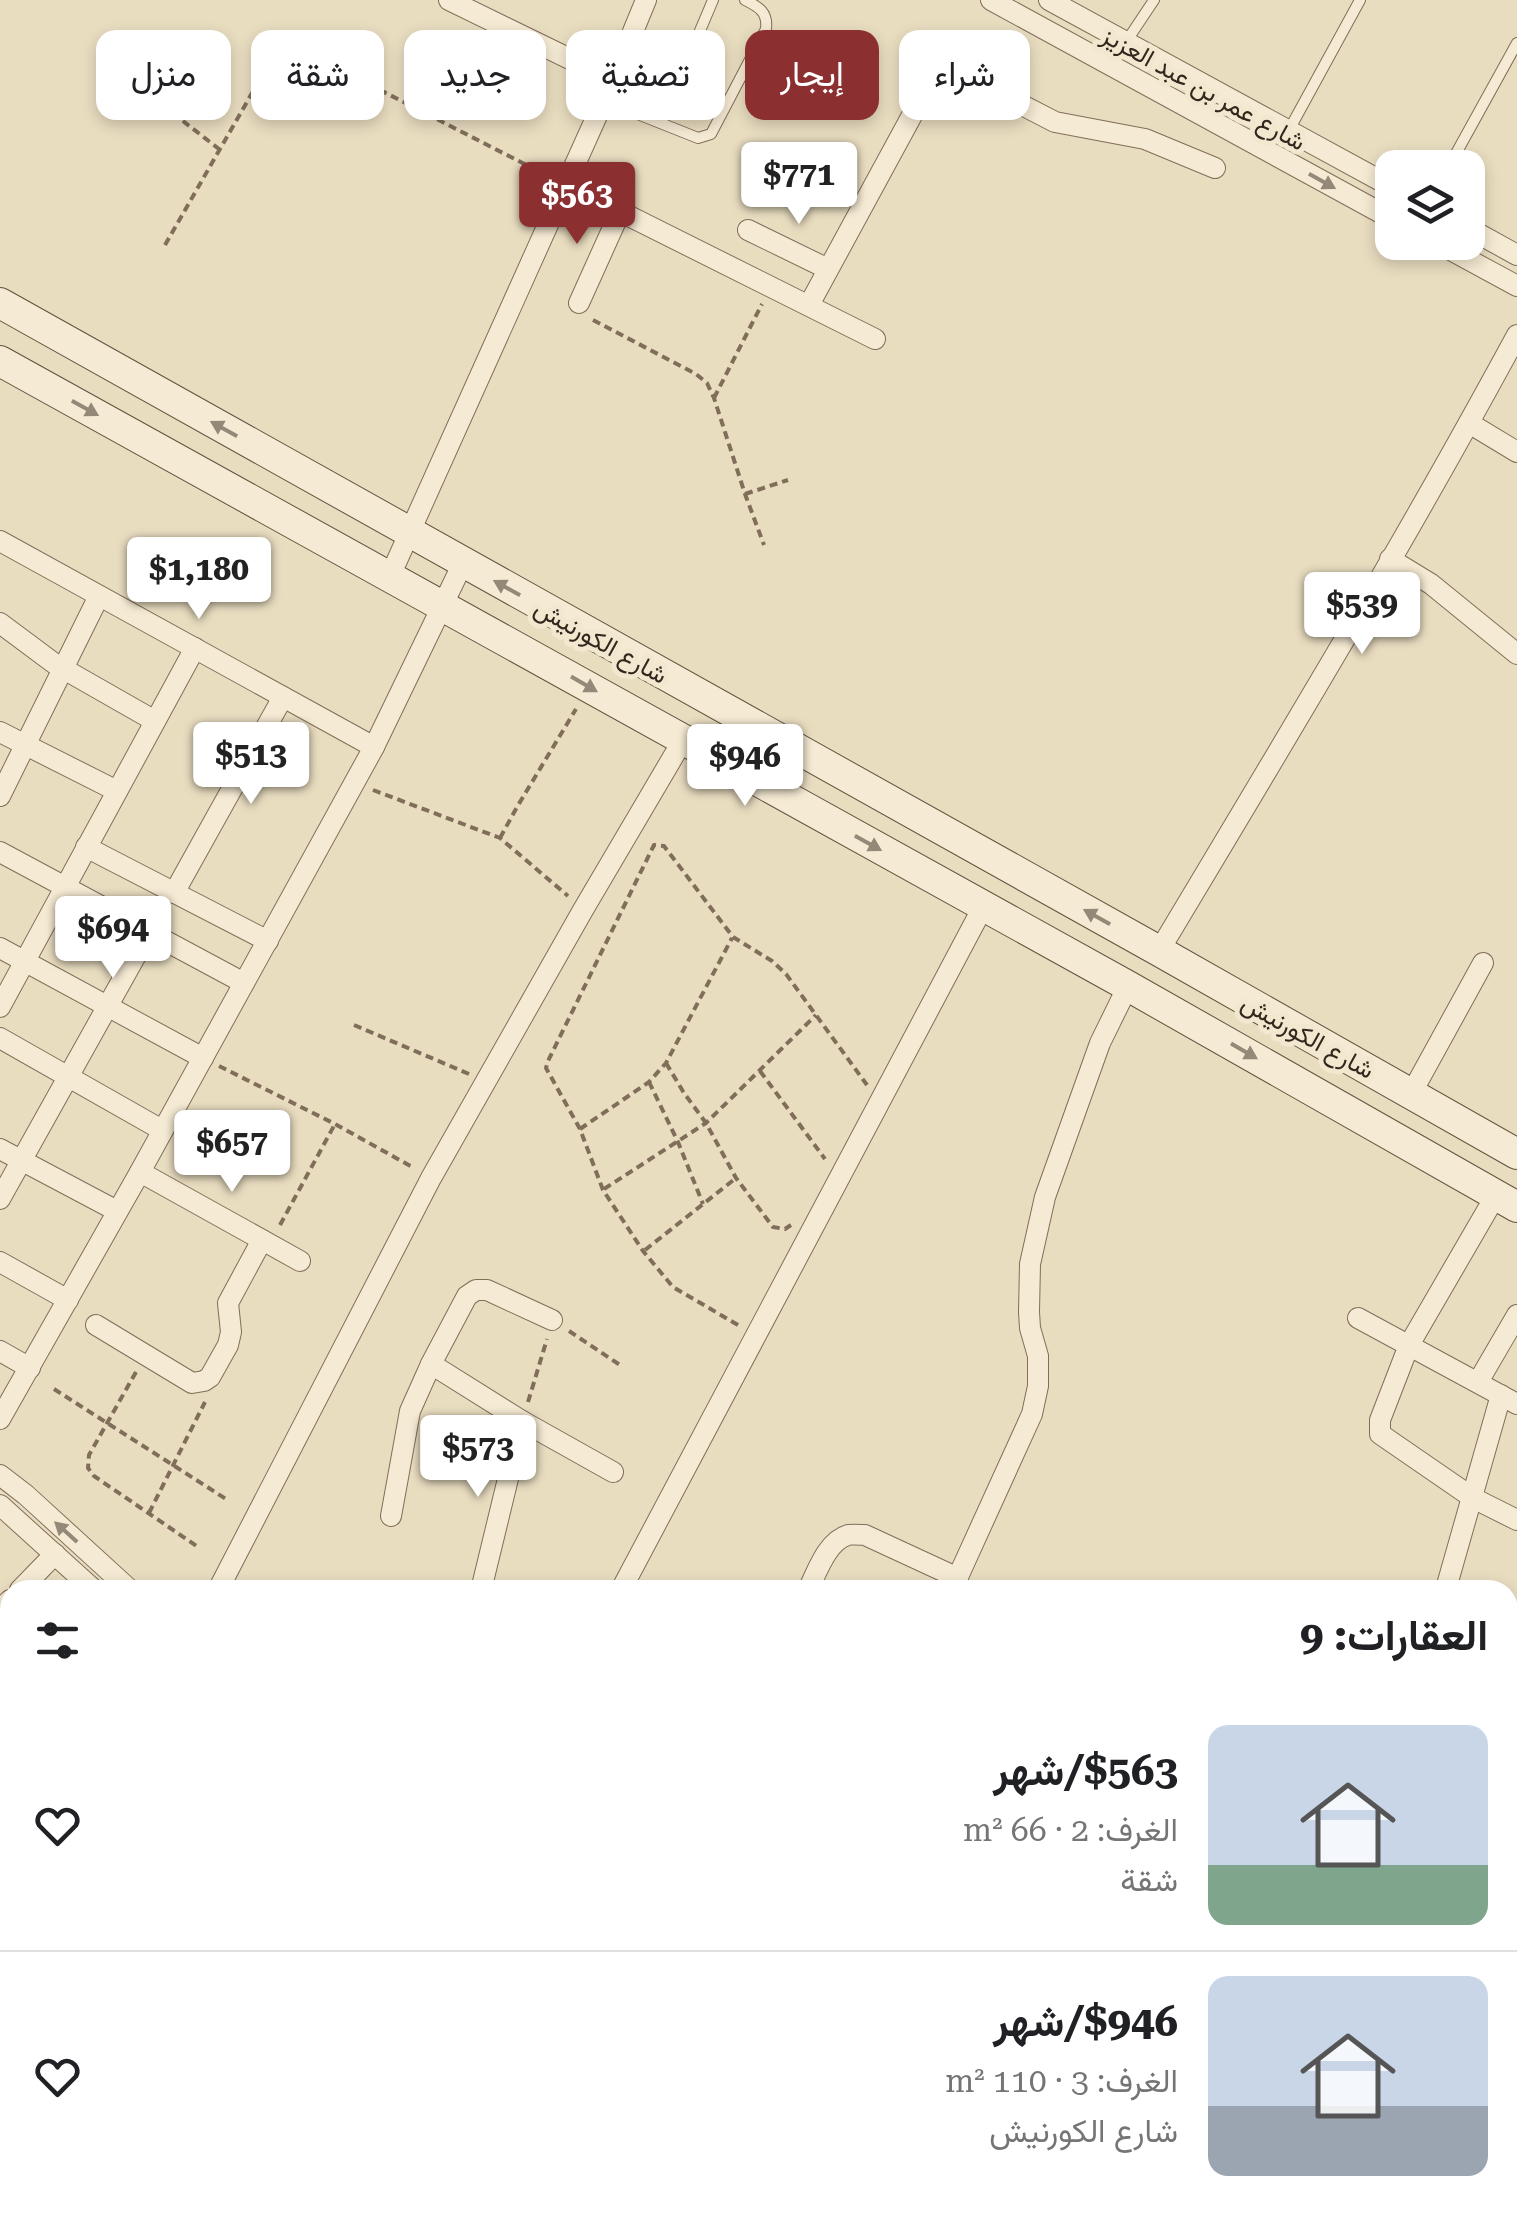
<!DOCTYPE html>
<html lang="ar">
<meta charset="utf-8">
<style>
body{margin:0;font-family:"Roboto Serif",Vazirmatn,serif;background:#f6f6f6;color:#202124;direction:rtl;height:100vh;display:flex;flex-direction:column;font-size:38px;white-space:nowrap}
*{box-sizing:border-box;margin:0}
p{font-size:32px;color:#757577}
.icon{flex:none;width:55px;height:55px;fill:none;stroke:currentColor;stroke-width:2;stroke-linecap:round;stroke-linejoin:round}
.map{position:relative;flex:1;overflow:hidden;direction:ltr}
.details{position:absolute;left:0px;top:1580px;width:1518px;height:642px;display:flex;flex-direction:column;background:#fff;border-radius:30px 30px 0 0;box-shadow:0 5px 15px #0003;direction:rtl}
.details>*{flex:none}
.top-card{position:absolute;left:30px;top:30px;width:1000px;height:90px;direction:rtl;display:flex;gap:20px}
.buttons{position:absolute;left:1375px;top:150px;display:grid;gap:20px}
.buttons a{display:grid;place-items:center;width:110px;height:110px;border-radius:20px;background:#fff;box-shadow:0 5px 15px #0003;font-size:50px}
.price{position:absolute;translate:-50% -85px;padding:0 22px;border-radius:10px;background:#fff;color:#222;font-size:32px;line-height:65px;filter:drop-shadow(0 2px 5px #0008)}
.price::after{content:'';position:absolute;left:50%;top:60px;width:30px;height:22px;margin-left:-15px;background:inherit;clip-path:polygon(0 0,100% 0,50% 100%)}
.price.current{background:#8b2f31;color:#fff}
ul{padding:0;list-style:none}
li{display:flex;align-items:center;gap:30px;height:250px;padding:0 30px}
li+li{border-top:2px solid #e0e0e0}
li span{display:grid;place-items:center;flex:none;width:280px;height:200px;border-radius:20px;color:#555}
li>.icon{margin-inline-start:auto}
span .icon{width:120px;height:120px;fill:#fffc;stroke-width:1}
li b{font-size:42px}
h2{display:flex;justify-content:space-between;align-items:center;height:120px;padding:0 30px;font-size:42px}
.pill{padding:0 35px;border-radius:20px;background:#fff;box-shadow:0 5px 15px #0003;font-size:35px;line-height:90px}
.pill.current{background:#8b2f31;color:#fff}
.map>svg:first-child{display:block}
.lines{fill:none;stroke-linecap:round;stroke-linejoin:round}
.lane-casing{stroke:#816e5a;stroke-width:12}
.street-casing{stroke:#816e5a;stroke-width:22}
.secondary-casing{stroke:#63503d;stroke-width:32}
.path{stroke:#816e5a;stroke-width:4;stroke-dasharray:8 5;stroke-linecap:butt}
.lane{stroke:#f5ead3;stroke-width:10}
.street{stroke:#f5ead3;stroke-width:20}
.secondary{stroke:#f5ead3;stroke-width:30}
.oneway{fill:#948878}
.labels{text-anchor:middle;stroke-width:10;stroke-linejoin:round;paint-order:stroke}
.street-label{font-size:25px;fill:#32271d;stroke:#f2e7cf}
</style>
<div class="map">
<svg width="1517" height="2222" viewBox="0 0 1517 2222">
<rect width="100%" height="100%" fill="#e9ddc0"/>
<g class="lines">
<g class="lane-casing">
<g id="lane">
<polyline points="1126,42 1154,0"/>
<path d="M 605,101 L 698,138 L 711,134 L 766,29 C 768,12 759,7 745,0"/>
<polyline points="661,123 713,0"/>
<polyline points="1289,130 1360,0"/>
<polyline points="1448,168 1517,43"/>
</g>
</g>
<g class="street-casing">
<g id="street">
<polyline points="449,0 613,80"/>
<polyline points="991,0 1392,219"/>
<polyline points="1049,0 1392,187"/>
<polyline points="565,184 875,339"/>
<polyline points="1468,228 1517,255"/>
<polyline points="748,230 828,269"/>
<polyline points="1436,242 1517,286"/>
<polyline points="579,303 620,212"/>
<polyline points="809,305 929,84 941,72 958,72 1055,122 1145,139 1215,168"/>
<polyline points="1469,423 1517,452"/>
<polyline points="0,541 374,747"/>
<polyline points="1390,559 1431,584 1517,654"/>
<polyline points="390,576 613,80 646,0"/>
<polyline points="0,623 55,664 155,721"/>
<polyline points="0,732 117,791"/>
<polyline points="0,796 99,596"/>
<polyline points="86,847 268,941"/>
<polyline points="0,852 244,983"/>
<polyline points="174,893 283,697"/>
<polyline points="0,948 203,1058"/>
<path d="M 1159,951 C 1281,747 1404,544 1517,335"/>
<polyline points="0,1007 195,648"/>
<polyline points="0,1038 162,1130"/>
<polyline points="1411,1094 1483,963"/>
<polyline points="0,1149 117,1211"/>
<polyline points="140,1172 300,1261"/>
<polyline points="1496,1195 1409,1345 1380,1420 1380,1434 1473,1498 1517,1520"/>
<polyline points="0,1199 149,932"/>
<polyline points="0,1262 68,1300"/>
<polyline points="1358,1318 1517,1404"/>
<polyline points="96,1325 192,1383 204,1381 210,1377 228,1345 231,1332 228,1303 262,1240"/>
<polyline points="0,1351 30,1368"/>
<polyline points="431,1364 522,1421 613,1472"/>
<polyline points="1478,1382 1517,1315"/>
<polyline points="0,1419 140,1172 374,747 463,563"/>
<polyline points="0,1475 26,1495 130,1590"/>
<polyline points="0,1505 94,1590"/>
<polyline points="391,1516 410,1411 431,1364 467,1296 476,1290 487,1290 552,1320"/>
<polyline points="20,1590 55,1554"/>
<polyline points="218,1590 431,1178 583,910 683,740"/>
<polyline points="481,1590 522,1421"/>
<polyline points="621,1590 983,907"/>
<path d="M 808,1590 C 817,1572 827,1541 848,1535 C 850,1534 863,1535 865,1535 L 958,1578"/>
<polyline points="952,1590 1032,1414 1038,1386 1038,1356 1030,1328 1029,1312 1030,1264 1045,1197 1100,1043 1128,986"/>
<polyline points="1448,1590 1447,1585 1501,1395"/>
<polyline points="0,1610 10,1600"/>
<polyline points="1508,1641 1517,1646"/>
<polyline points="0,1667 10,1676"/>
<polyline points="0,1730 10,1719"/>
<polyline points="0,1782 10,1791"/>
<polyline points="0,1839 10,1830"/>
<polyline points="0,1963 10,1953"/>
<polyline points="0,1987 10,1995"/>
<polyline points="0,2077 10,2085"/>
<polyline points="165,2212 176,2222"/>
<polyline points="255,2212 266,2222"/>
<polyline points="469,2212 480,2222"/>
<polyline points="588,2212 598,2222"/>
<polyline points="770,2212 779,2222"/>
<polyline points="811,2212 821,2222"/>
<polyline points="320,2222 329,2212"/>
<polyline points="429,2222 438,2212"/>
<polyline points="546,2222 555,2212"/>
<polyline points="705,2222 715,2212"/>
<polyline points="882,2222 888,2212"/>
<polyline points="1206,2222 1212,2212"/>
</g>
</g>
<g class="secondary-casing">
<g id="secondary">
<polyline points="0,303 1159,951 1517,1154"/>
<polyline points="0,361 1128,986 1517,1207"/>
</g>
</g>
<g class="path">
<polyline points="152,97 219,149"/>
<polyline points="165,245 275,53 286,46 298,48 546,175"/>
<polyline points="593,320 696,374 707,383 714,398 745,494 764,545"/>
<polyline points="714,398 762,304"/>
<polyline points="745,494 788,480"/>
<polyline points="373,790 500,838 568,896"/>
<polyline points="500,838 517,807 576,709"/>
<polyline points="354,1025 469,1074"/>
<polyline points="666,1063 684,1093 706,1123 736,1178 773,1227 785,1229 791,1225"/>
<polyline points="219,1066 335,1124 414,1168"/>
<polyline points="760,1071 825,1159"/>
<polyline points="649,1082 678,1142 703,1204"/>
<polyline points="580,1129 649,1082 666,1063 732,938"/>
<polyline points="604,1189 706,1123 816,1015"/>
<polyline points="280,1225 335,1124"/>
<polyline points="645,1250 736,1178"/>
<polyline points="738,1325 673,1287 643,1251 603,1190 580,1129 546,1068 548,1061 654,845 664,846 733,937 772,961 786,974 867,1085"/>
<polyline points="569,1331 623,1367"/>
<polyline points="136,1372 89,1455 88,1468 94,1476 198,1547"/>
<polyline points="54,1389 226,1499"/>
<polyline points="528,1402 547,1339"/>
<polyline points="149,1513 205,1402"/>
<polyline points="1508,2058 1517,2042"/>
<polyline points="1159,2222 1164,2212"/>
<polyline points="1314,2222 1318,2212"/>
<polyline points="1379,2222 1384,2212"/>
<polyline points="1440,2222 1446,2212"/>
</g>
<use href="#lane" class="lane"/>
<use href="#street" class="street"/>
<use href="#secondary" class="secondary"/>
</g>
<defs><path id="oneway-solid" d="M-6-.8H1V-3.2L6.5 0L1 3.2V.8H-6Z" transform="scale(2.5)"/></defs>
<g class="oneway">
<use href="#oneway-solid" transform="translate(1322 181) rotate(29)"/>
<use href="#oneway-solid" transform="translate(85 408) rotate(29)"/>
<use href="#oneway-solid" transform="translate(224 429) rotate(-151)"/>
<use href="#oneway-solid" transform="translate(507 588) rotate(-151)"/>
<use href="#oneway-solid" transform="translate(584 684) rotate(30)"/>
<use href="#oneway-solid" transform="translate(868 843) rotate(29)"/>
<use href="#oneway-solid" transform="translate(1097 917) rotate(-151)"/>
<use href="#oneway-solid" transform="translate(1244 1051) rotate(30)"/>
<use href="#oneway-solid" transform="translate(66 1532) rotate(-138)"/>
</g>
<g class="labels">
<g class="street-label">
<text transform="translate(1204 88) rotate(29)" y="9">شارع عمر بن عبد العزيز</text>
<text transform="translate(601 641) rotate(29)" y="9">شارع الكورنيش</text>
<text transform="translate(1308 1036) rotate(29)" y="9">شارع الكورنيش</text>
</g>
</g>
</svg>
<div class="buttons">
<a><svg class="icon" aria-label="layers" viewBox="0 0 24 24"><path d="M12 4l9 5-9 5-9-5zM3 14l9 5 9-5"/></svg></a>
</div>
<b class="price" style="left:799px;top:227px">$771</b>
<b class="price current" style="left:577px;top:247px">$563</b>
<b class="price" style="left:199px;top:622px">$1,180</b>
<b class="price" style="left:1362px;top:657px">$539</b>
<b class="price" style="left:251px;top:807px">$513</b>
<b class="price" style="left:745px;top:809px">$946</b>
<b class="price" style="left:113px;top:981px">$694</b>
<b class="price" style="left:232px;top:1195px">$657</b>
<b class="price" style="left:478px;top:1500px">$573</b>
<div class="top-card">
<a class="pill">شراء</a>
<a class="pill current">إيجار</a>
<a class="pill">تصفية</a>
<a class="pill">جديد</a>
<a class="pill">شقة</a>
<a class="pill">منزل</a>
</div>
<section class="details">
<h2>العقارات: 9<svg class="icon" aria-label="filters" viewBox="0 0 24 24"><path d="M4 7h16M4 17h16"/><circle cx="9" cy="7" r="2"/><circle cx="15" cy="17" r="2"/></svg></h2>
<ul>
<li><span style="background:linear-gradient(#c9d6e8 70%,#7fa58c 0)"><svg class="icon" aria-label="home" viewBox="0 0 24 24"><path d="M3 11l9-7 9 7M6 9v11h12V9"/></svg></span><div><b>$563/شهر</b><p>الغرف: 2 · 66 m²</p><p>شقة</p></div><svg class="icon" aria-label="heart" viewBox="0 0 24 24"><path d="M12 20l-8-8c-3-5 5-10 8-4 3-6 11-1 8 4z"/></svg></li>
<li><span style="background:linear-gradient(#c9d6e8 65%,#9aa5b1 0)"><svg class="icon" aria-label="home" viewBox="0 0 24 24"><path d="M3 11l9-7 9 7M6 9v11h12V9"/></svg></span><div><b>$946/شهر</b><p>الغرف: 3 · 110 m²</p><p>شارع الكورنيش</p></div><svg class="icon" aria-label="heart" viewBox="0 0 24 24"><path d="M12 20l-8-8c-3-5 5-10 8-4 3-6 11-1 8 4z"/></svg></li>
</ul>
</section>
</div>
